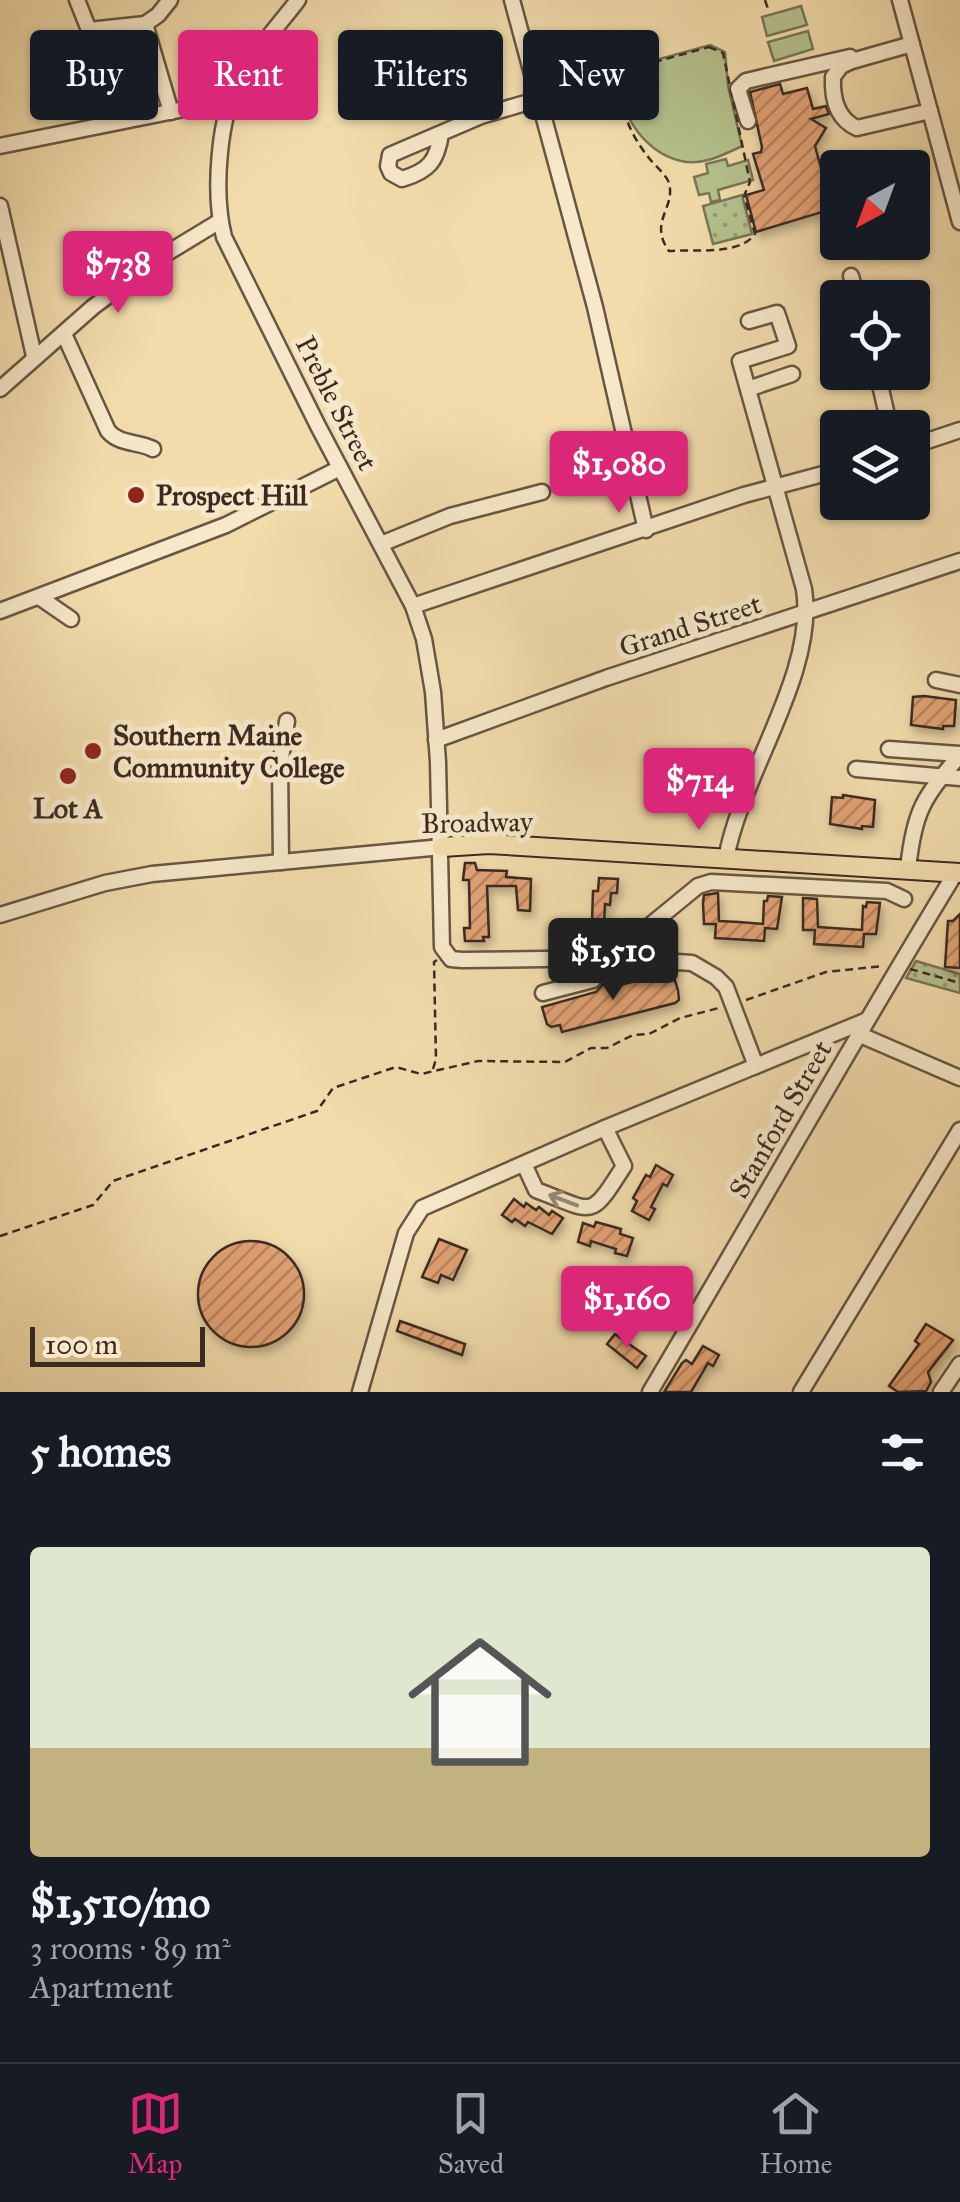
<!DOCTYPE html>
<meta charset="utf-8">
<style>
body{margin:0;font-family:"IM FELL Great Primer",serif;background:#20242c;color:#f1f3f6;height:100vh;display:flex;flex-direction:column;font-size:38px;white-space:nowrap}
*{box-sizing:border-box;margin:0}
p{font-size:32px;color:#9ea1a6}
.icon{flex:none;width:55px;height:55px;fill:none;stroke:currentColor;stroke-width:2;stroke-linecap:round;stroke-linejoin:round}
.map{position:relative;height:1392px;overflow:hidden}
.side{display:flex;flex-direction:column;background:#171b24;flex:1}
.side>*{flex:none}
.top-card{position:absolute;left:30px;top:30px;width:900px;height:90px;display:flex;gap:20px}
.needle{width:65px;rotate:221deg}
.buttons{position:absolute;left:820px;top:150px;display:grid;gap:20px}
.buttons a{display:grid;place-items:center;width:110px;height:110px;border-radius:10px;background:#171b24;box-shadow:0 2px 8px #0004;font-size:50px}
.scale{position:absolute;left:30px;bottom:25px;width:175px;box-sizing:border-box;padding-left:10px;border:5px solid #3a2a21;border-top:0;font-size:28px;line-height:35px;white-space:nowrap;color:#3a2a21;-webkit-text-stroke:8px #f7e8c9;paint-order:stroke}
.price{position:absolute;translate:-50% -85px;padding:0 22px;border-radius:10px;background:#db2777;color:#fff;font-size:32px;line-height:65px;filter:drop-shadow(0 2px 5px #0008)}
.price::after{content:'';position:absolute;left:50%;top:60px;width:30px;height:22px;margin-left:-15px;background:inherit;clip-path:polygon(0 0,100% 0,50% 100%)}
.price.active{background:#222;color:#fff}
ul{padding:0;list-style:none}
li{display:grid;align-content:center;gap:20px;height:530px;padding:0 30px}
li span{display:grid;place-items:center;height:310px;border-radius:10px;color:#555}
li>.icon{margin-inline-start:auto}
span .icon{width:180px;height:180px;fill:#fffc;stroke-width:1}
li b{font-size:42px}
h2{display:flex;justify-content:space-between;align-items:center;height:120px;padding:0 30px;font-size:42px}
.chip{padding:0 35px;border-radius:10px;background:#171b24;box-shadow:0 2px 8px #0004;font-size:35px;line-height:90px}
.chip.active{background:#db2777;color:#fff}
.tabs{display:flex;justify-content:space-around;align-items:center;height:140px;border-top:2px solid #363941;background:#171b24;font-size:28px;color:#9ea1a6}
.tabs a{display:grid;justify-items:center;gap:5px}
.tabs .active{color:#db2777}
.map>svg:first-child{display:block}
.park{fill:url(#park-dots);stroke:#787657;stroke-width:2.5}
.pitch{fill:#b5c28d;stroke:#787657;stroke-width:2.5}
.building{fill:url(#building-hatch);stroke:#3a2a21;stroke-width:2.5;filter:url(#shadow)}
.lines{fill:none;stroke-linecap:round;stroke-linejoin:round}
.minor-casing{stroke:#685644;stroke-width:19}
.major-casing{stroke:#3a2a21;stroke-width:22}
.path{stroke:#3a2a21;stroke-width:2.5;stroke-dasharray:8 5;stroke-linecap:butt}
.minor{stroke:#f7e8c9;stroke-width:14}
.major{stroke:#f2dcac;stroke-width:18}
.oneway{stroke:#988975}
.poi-dot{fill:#8f2418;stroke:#f7e8c9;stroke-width:4}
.labels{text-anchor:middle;stroke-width:10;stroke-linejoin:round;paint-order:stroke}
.street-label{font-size:28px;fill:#3a2a21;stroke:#f7e8c9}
.poi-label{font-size:28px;font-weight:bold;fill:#3a2a21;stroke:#f7e8c9;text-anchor:start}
</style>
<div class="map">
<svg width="960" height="1392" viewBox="0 0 960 1392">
<defs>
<pattern id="park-dots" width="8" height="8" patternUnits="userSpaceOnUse" patternTransform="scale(2.5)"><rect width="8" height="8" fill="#b5c28d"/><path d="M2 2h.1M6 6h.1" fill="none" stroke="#949e73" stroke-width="1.8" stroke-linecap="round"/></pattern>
<pattern id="building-hatch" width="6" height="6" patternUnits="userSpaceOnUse" patternTransform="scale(2.5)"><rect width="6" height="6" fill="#e0a173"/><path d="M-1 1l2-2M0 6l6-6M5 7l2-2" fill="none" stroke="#b7835e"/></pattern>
<filter id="shadow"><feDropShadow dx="3" dy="5.5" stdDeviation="5" flood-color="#0004"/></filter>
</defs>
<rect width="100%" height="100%" fill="#f2dcac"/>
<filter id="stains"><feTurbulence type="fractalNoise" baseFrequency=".002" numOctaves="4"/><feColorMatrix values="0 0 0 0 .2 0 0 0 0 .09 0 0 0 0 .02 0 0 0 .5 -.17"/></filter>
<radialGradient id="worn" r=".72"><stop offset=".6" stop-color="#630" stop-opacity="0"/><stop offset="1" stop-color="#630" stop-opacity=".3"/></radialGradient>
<g class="park">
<polygon points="742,195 752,234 713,244 703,206"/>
<polygon points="916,961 960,974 960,993 906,978"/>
</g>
<g class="pitch">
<polygon points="801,6 807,25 767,36 762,17"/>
<polygon points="808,31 813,49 774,61 768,42"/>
<path d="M 710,45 L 725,52 L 728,86 L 742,146 C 723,155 703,166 681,161 C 642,152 613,107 623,69 Z"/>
<polygon points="726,159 728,166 748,160 753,180 718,190 720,200 711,202 709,193 699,195 694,177 708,173 706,164"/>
</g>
<g class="building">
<polygon points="780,84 783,94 807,88 813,109 826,106 829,114 811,119 826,128 815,146 832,209 756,232 746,195 764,190 753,154 761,152 762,147 750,92"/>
<polygon points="924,696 956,700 954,726 943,726 943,729 911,725 913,697"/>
<polygon points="843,795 875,800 873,827 862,826 862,829 830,824 832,797 843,798"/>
<polygon points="465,863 475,863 477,870 507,871 506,877 531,879 530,911 518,910 516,886 487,886 489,937 483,937 484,941 465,941 464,928 470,928 469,880 463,880"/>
<polygon points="599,878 618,879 617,893 611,893 610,905 605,904 604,924 592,923 593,891 598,891"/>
<polygon points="718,893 719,921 739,922 763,924 764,901 767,901 768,896 782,897 777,929 765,928 764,941 715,938 716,924 704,924 703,903 704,895"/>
<polygon points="803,898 817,899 818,927 862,930 863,906 866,907 867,902 880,903 876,934 864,934 863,947 814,944 815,930 803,930"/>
<polygon points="960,914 960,968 945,967 948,921 953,921"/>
<polygon points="672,972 678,990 679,1000 675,1003 562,1032 560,1025 551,1027 547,1024 542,1007 596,992 603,984 612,987"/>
<polygon points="656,1165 673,1175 667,1186 663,1184 651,1207 655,1209 649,1220 632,1211 637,1201 633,1198 646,1175 650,1177"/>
<polygon points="514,1199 524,1207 526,1203 536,1210 539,1207 549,1215 552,1211 563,1218 552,1234 528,1222 525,1226 515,1219 512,1222 502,1215"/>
<polygon points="596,1222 621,1229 620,1234 633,1238 627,1256 615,1253 616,1249 591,1241 590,1246 578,1242 583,1223 594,1227"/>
<polygon points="439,1239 467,1250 453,1280 441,1275 438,1283 422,1277"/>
<circle cx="251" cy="1294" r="53"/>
<polygon points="665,1274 691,1286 684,1298 659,1284"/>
<polygon points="400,1321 465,1344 462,1355 397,1331"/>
<polygon points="926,1324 953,1340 928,1372 931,1382 926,1391 898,1392 889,1386 919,1344 915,1341"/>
<polygon points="615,1334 646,1356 637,1368 607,1344"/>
<polygon points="703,1346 719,1355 713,1366 708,1363 691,1392 664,1392 682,1363 686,1360 692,1364"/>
</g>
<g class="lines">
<g class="minor-casing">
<g id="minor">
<polyline points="77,0 89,30 145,24 171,112"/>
<path d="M 298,0 C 279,25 257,48 241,76 C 218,115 213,193 224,237 L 318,426 L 413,606 L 424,639 L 433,692 L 438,762 L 442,947 L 451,959 L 462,960 L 617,958 L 692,963 L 716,977 L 726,987 L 756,1066"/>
<polyline points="512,0 595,307 646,530"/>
<polyline points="900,0 960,222"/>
<polyline points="145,24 158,15 170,0"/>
<path d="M 912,44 L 852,61 L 841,66 L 833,77 C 832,98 837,119 857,128 L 930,111"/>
<polyline points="748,121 738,89 746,81 850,57"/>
<path d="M 441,134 C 437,161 429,171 402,179 L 391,173 L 388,166 L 390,155 L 481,116 L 539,99"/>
<polyline points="0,146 229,100"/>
<polyline points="0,206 34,356"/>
<polyline points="851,276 857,298"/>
<path d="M 64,334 L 108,431 C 120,445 138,441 153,449"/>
<polyline points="877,372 890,428"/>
<polyline points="0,389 93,307 159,258 220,221"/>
<polyline points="748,389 792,374"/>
<polyline points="912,446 960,430"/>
<polyline points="381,544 450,516 542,492"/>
<polyline points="39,597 71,619"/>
<polyline points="413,606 744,495 838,470"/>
<polyline points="0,611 226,525 340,468"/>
<polyline points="936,680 960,685"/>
<polyline points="436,740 606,678 960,561"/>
<polyline points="889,749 960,754"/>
<polyline points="856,769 960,778"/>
<path d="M 726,859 C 741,774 817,674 804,589 L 740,361 L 788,346 L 777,313 L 749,321"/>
<polyline points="281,862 280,764 287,721"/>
<path d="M 908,869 C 914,811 923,798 960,755"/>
<polyline points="0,915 105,883 152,874 442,847"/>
<polyline points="648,927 698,886 711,882 887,891 904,899"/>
<polyline points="608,975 623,969 635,960"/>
<polyline points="543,993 593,980"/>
<polyline points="858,1034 960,1078"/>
<path d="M 524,1164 L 536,1190 C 595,1212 589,1221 624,1166 L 605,1128"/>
<polyline points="360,1392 406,1233 422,1208 605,1128 865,1021"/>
<path d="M 650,1392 C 753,1219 851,1044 956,872"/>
<polyline points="801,1392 960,1130"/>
<polyline points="941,1392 960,1364"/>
</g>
</g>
<g class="major-casing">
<polyline id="major" points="442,847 489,844 960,873"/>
</g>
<g class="path">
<polyline points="765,0 768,9"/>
<path d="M 709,47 L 723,53 L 750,182 L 744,196 L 755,234 C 739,256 694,249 669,251 C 648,222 676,208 669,183 C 666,174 655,166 649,158 C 631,136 612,98 626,70 Z"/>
<polyline points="910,969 960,983"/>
<polyline points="746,1000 826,972 883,966"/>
<polyline points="433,1069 436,1059 434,962 437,960"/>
<polyline points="0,1236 93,1205 113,1181 317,1111 333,1088 396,1067 421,1074 478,1061 565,1062 591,1048 607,1048 633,1035 649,1034 680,1018 719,1008"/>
</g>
<use href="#minor" class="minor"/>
<use href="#major" class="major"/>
</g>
<defs><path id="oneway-shaft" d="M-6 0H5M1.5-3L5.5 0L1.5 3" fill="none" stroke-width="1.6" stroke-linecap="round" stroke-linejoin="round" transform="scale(2.5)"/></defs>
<use class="oneway" href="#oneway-shaft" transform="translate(563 1200) rotate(-159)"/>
<g class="poi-dot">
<circle cx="136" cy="495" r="10"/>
<circle cx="93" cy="751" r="10"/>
<circle cx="68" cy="776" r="10"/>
</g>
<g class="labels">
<g class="street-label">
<text transform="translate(337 403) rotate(63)" y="10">Preble Street</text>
<text transform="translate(690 625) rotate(-18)" y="10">Grand Street</text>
<text transform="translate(477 822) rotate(-1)" y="10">Broadway</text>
<text transform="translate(780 1119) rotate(-60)" y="10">Stanford Street</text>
</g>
<g class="poi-label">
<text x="156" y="505">Prospect Hill</text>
<text x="113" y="745">Southern Maine<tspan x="113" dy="32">Community College</tspan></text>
<text x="68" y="818" text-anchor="middle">Lot A</text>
</g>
</g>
<rect width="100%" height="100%" filter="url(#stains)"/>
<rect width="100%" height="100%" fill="url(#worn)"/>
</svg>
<div class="buttons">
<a><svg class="needle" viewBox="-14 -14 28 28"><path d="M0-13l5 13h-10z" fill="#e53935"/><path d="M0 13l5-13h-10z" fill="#9ea1a6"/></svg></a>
<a><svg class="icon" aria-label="locate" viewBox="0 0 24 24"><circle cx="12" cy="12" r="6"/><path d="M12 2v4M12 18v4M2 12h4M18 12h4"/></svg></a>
<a><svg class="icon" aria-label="layers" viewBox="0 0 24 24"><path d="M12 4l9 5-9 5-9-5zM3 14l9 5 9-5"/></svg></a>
</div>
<div class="scale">100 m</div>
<b class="price" style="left:118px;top:316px">$738</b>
<b class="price" style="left:619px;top:516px">$1,080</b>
<b class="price" style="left:699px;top:833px">$714</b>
<b class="price active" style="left:613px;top:1003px">$1,510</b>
<b class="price" style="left:627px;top:1351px">$1,160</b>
<div class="top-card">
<a class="chip">Buy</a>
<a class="chip active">Rent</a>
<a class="chip">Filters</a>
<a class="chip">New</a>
</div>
</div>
<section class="side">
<h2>5 homes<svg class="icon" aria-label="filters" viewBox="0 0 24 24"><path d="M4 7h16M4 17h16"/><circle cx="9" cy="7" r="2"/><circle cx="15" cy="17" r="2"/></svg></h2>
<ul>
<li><span style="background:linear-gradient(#dfe7d0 65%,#c2b280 0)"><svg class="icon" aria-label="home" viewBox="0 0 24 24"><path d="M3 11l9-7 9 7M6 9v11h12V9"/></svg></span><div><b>$1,510/mo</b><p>3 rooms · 89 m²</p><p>Apartment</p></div></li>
</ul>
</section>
<nav class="tabs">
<a class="active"><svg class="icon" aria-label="map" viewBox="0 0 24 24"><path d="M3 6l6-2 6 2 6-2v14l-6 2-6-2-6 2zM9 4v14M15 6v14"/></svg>Map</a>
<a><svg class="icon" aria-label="saved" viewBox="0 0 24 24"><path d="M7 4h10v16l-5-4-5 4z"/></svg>Saved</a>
<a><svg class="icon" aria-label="home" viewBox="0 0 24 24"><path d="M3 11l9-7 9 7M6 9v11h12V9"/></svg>Home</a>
</nav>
